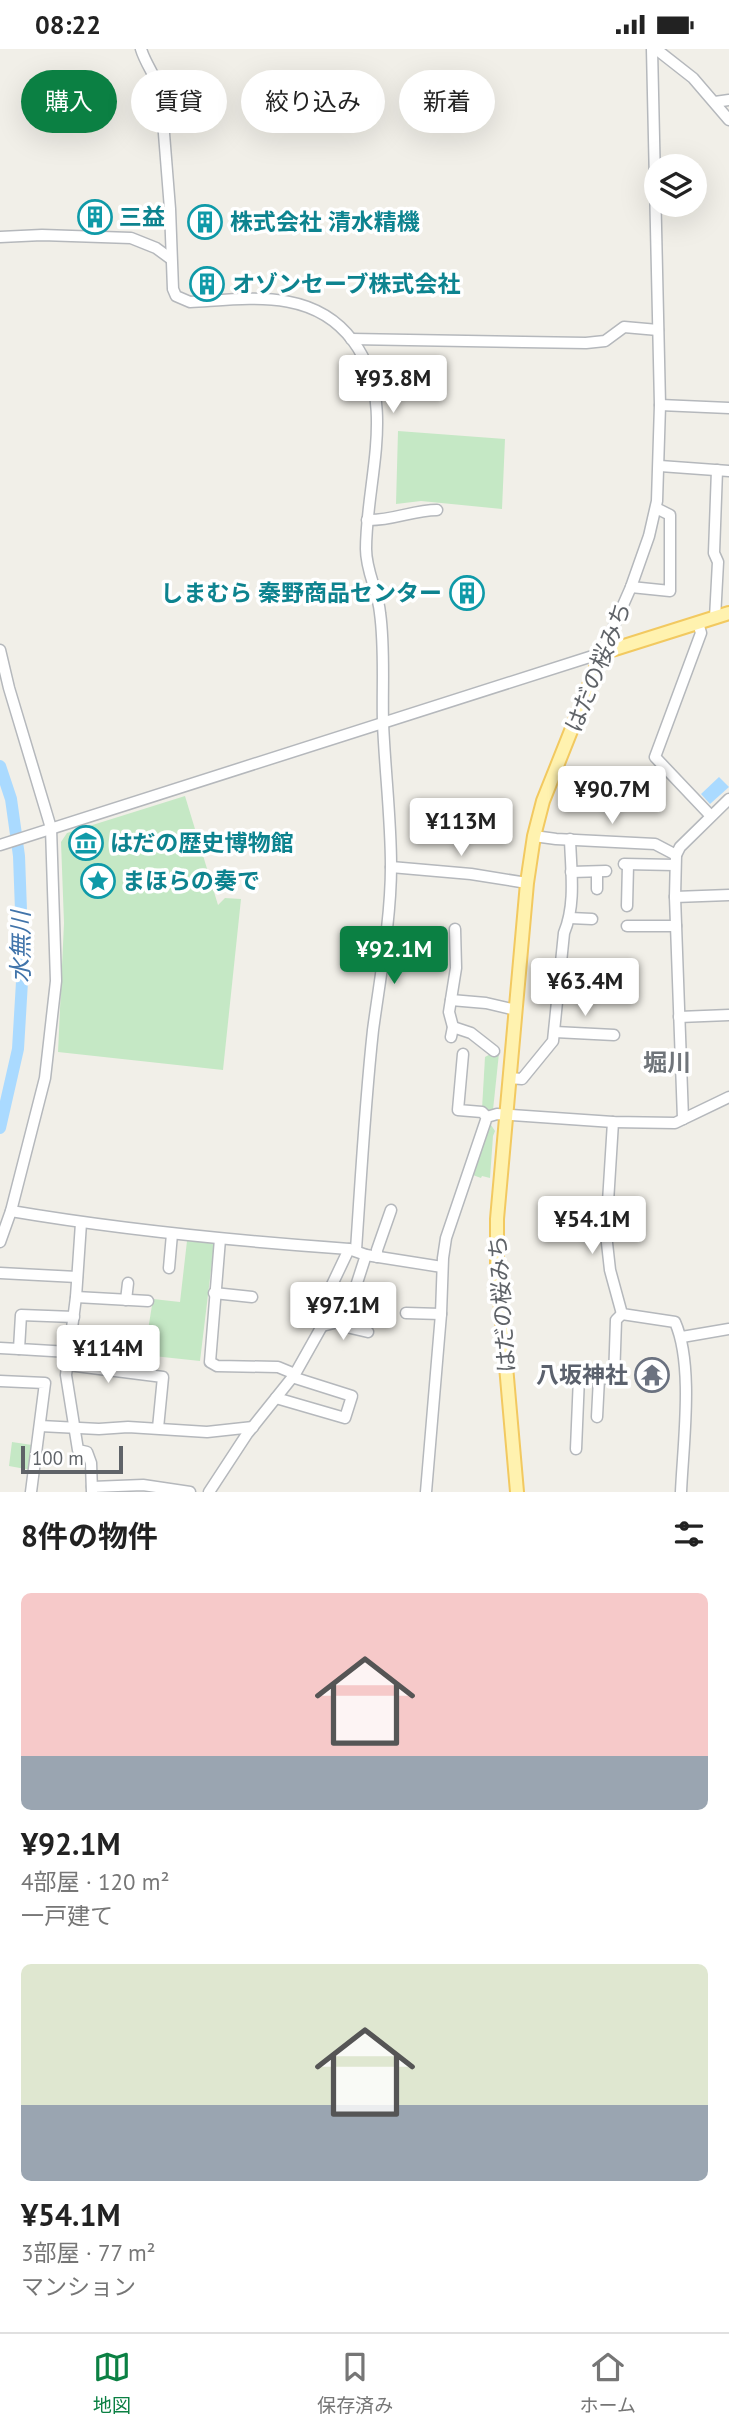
<!DOCTYPE html>
<html lang="ja">
<meta charset="utf-8">
<style>
body{margin:0;font-family:"PT Sans","Noto Sans JP",sans-serif;background:#f6f6f6;color:#222;height:100vh;display:flex;flex-direction:column;font-size:26px;white-space:nowrap}
*{box-sizing:border-box;margin:0}
p{font-size:23px;color:#767676}
.icon{flex:none;width:38px;height:38px;fill:none;stroke:currentColor;stroke-width:2;stroke-linecap:round;stroke-linejoin:round}
.map{position:relative;height:1443px;overflow:hidden}
.sheet{display:flex;flex-direction:column;background:#fff;flex:1}
.sheet>*{flex:none}
.guide{position:absolute;left:21px;top:21px;width:688px;height:63px;display:flex;gap:14px}
.controls{position:absolute;left:644px;top:105px;display:grid;gap:14px}
.controls a{display:grid;place-items:center;width:63px;height:63px;border-radius:50%;background:#fff;box-shadow:0 7px 28px #0002;font-size:35px}
.scale{position:absolute;left:21px;bottom:18px;width:102px;box-sizing:border-box;padding-left:7px;border:4px solid #5f6368;border-top:0;font-size:19px;line-height:24px;white-space:nowrap;color:#5f6368;-webkit-text-stroke:5px #fff;paint-order:stroke}
.price{position:absolute;translate:-50% -60px;padding:0 16px;border-radius:7px;background:#fff;color:#222;font-size:23px;line-height:46px;filter:drop-shadow(0 2px 4px #0008)}
.price::after{content:'';position:absolute;left:50%;top:42px;width:21px;height:16px;margin-left:-10px;background:inherit;clip-path:polygon(0 0,100% 0,50% 100%)}
.price.on{background:#0b8043;color:#fff}
ul{padding:0;list-style:none}
li{display:grid;align-content:center;gap:14px;height:371px;padding:0 21px}
li span{display:grid;place-items:center;height:217px;border-radius:10px;color:#555}
li>.icon{margin-inline-start:auto}
span .icon{width:126px;height:126px;fill:#fffc;stroke-width:1}
li b{font-size:30px}
h2{display:flex;justify-content:space-between;align-items:center;height:84px;padding:0 21px;font-size:30px}
.chip{padding:0 24px;border-radius:32px;background:#fff;box-shadow:0 7px 28px #0002;font-size:24px;line-height:63px}
.chip.on{background:#0b8043;color:#fff}
.status{display:flex;justify-content:space-between;align-items:center;height:49px;padding:0 35px;background:#fff;direction:ltr}
.status svg{height:19px;fill:currentColor}
.tab-bar{display:flex;justify-content:space-around;align-items:center;height:98px;border-top:2px solid #e0e0e0;background:#fff;font-size:19px;color:#767676}
.tab-bar a{display:grid;justify-items:center;gap:4px}
.tab-bar .on{color:#0b8043}
.map>svg:first-child{display:block}
.green{fill:#c5e8c5}
.water{fill:#aadaff}
.lines{fill:none;stroke-linecap:round;stroke-linejoin:round}
.river{stroke:#aadaff;stroke-width:12}
.minor-casing{stroke:#b5b8bc;stroke-width:13}
.major-casing{stroke:#f2c960;stroke-width:16}
.minor{stroke:#fff;stroke-width:10}
.major{stroke:#fff2af;stroke-width:12}
.labels{text-anchor:middle;stroke-width:7;stroke-linejoin:round;paint-order:stroke}
.culture-label{font-size:23px;font-weight:bold;fill:#0d838f;stroke:#fff;text-anchor:start}
.street-label{font-size:23px;fill:#5f6368;stroke:#fff}
.worship-label{font-size:23px;font-weight:bold;fill:#5b616d;stroke:#fff;text-anchor:end}
.water-label{font-size:24px;font-style:italic;fill:#4174aa;stroke:#fff}
.neighbourhood-label{font-size:24px;font-weight:bold;fill:#70757a;stroke:#fff}
</style>
<div class="status"><b>08:22</b><svg viewBox="0 0 49 12"><path d="M0 12V9h3v3zM5 12V6h3v6zM10 12V3h3v9zM15 12V0h3v12zM26 1h20v11H26zM47 4h2v5h-2z"/></svg></div>
<div class="map">
<svg width="729" height="1443" viewBox="0 0 729 1443">
<rect width="100%" height="100%" fill="#f1efe8"/>
<g class="green">
<polygon points="398,382 505,390 502,460 421,452 396,455"/>
<polygon points="185,747 218,856 225,849 241,850 223,1021 58,1003 64,874 61,793 67,784"/>
<polygon points="494,1003 499,1004 493,1061 485,1063 482,1060 485,1008"/>
<polygon points="489,1073 495,1082 493,1087 490,1129 482,1127 481,1129 470,1125"/>
<polygon points="187,1192 212,1194 214,1196 200,1312 144,1306 153,1250 180,1253"/>
<polygon points="12,1393 32,1396 34,1399 31,1421 9,1417"/>
</g>
<polygon class="water" points="719,728 729,738 710,755 701,745"/>
<g class="lines">
<polyline class="river" points="0,717 11,750 19,807 23,916 18,1000 0,1079"/>
<g class="minor-casing">
<g id="minor">
<path d="M 141,0 C 146,17 158,29 161,47 L 170,160 L 173,240 L 176,247 L 190,253 C 247,250 313,238 353,292 C 398,352 366,431 366,500 C 366,523 378,542 380,564 C 385,600 382,638 383,674 C 385,722 391,770 391,817 C 391,870 380,929 373,981 C 365,1054 361,1128 356,1201"/>
<polyline points="656,0 693,29 729,71"/>
<polyline points="715,53 729,51"/>
<polyline points="0,188 42,186 131,189 156,199 171,210"/>
<polyline points="351,290 586,294 605,292 624,278 658,281"/>
<polyline points="660,356 729,359"/>
<polyline points="660,417 729,422"/>
<path d="M 367,471 C 392,472 413,461 437,461"/>
<polyline points="631,538 670,542 670,466 656,459"/>
<polyline points="715,569 718,513 714,504 717,421"/>
<polyline points="698,574 701,584 655,708 710,766"/>
<polyline points="0,601 9,639 51,779 56,932 45,1029 11,1162 0,1193"/>
<polyline points="534,787 556,790 655,795 676,806"/>
<polyline points="0,796 602,604 631,538 649,487 657,452 660,356 652,0"/>
<polyline points="624,815 675,816"/>
<polyline points="391,818 471,825 527,834"/>
<polyline points="571,823 606,822"/>
<polyline points="597,823 597,840"/>
<polyline points="675,848 729,846"/>
<polyline points="627,857 628,816"/>
<polyline points="570,869 592,870"/>
<polyline points="627,877 676,877"/>
<polyline points="451,951 486,954 516,961"/>
<polyline points="679,968 729,966"/>
<polyline points="453,978 471,984 494,1002"/>
<polyline points="555,983 614,986"/>
<polyline points="451,988 453,978 449,963 456,919 455,880"/>
<polyline points="463,1005 458,1061 482,1063 487,1068"/>
<path d="M 509,1029 L 522,1030 L 553,992 L 564,884 C 576,855 571,822 570,790"/>
<polyline points="683,1070 675,848 676,806 680,798 729,750"/>
<path d="M 613,1073 L 606,1185 L 610,1221 L 622,1265 L 675,1273 C 694,1316 683,1395 681,1443"/>
<path d="M 11,1162 C 123,1181 236,1192 349,1200 L 366,1206 L 442,1218"/>
<polyline points="81,1174 76,1248 66,1326 78,1401 87,1403 91,1414 92,1443"/>
<polyline points="220,1190 210,1313 217,1317 278,1318 295,1325"/>
<polyline points="377,1208 377,1201 391,1161"/>
<polyline points="169,1219 172,1185"/>
<polyline points="0,1224 77,1228"/>
<polyline points="214,1244 252,1248"/>
<polyline points="76,1248 148,1252"/>
<polyline points="126,1251 128,1234"/>
<polyline points="406,1264 441,1265"/>
<polyline points="338,1271 342,1277 368,1283"/>
<polyline points="322,1277 334,1274 338,1271 356,1237 366,1206"/>
<polyline points="682,1288 729,1280"/>
<polyline points="0,1299 19,1300"/>
<polyline points="69,1303 19,1300 21,1266 74,1268"/>
<polyline points="68,1316 163,1328 158,1379"/>
<polyline points="0,1332 45,1334 31,1443"/>
<polyline points="276,1349 345,1369 352,1347 292,1328"/>
<polyline points="597,1368 599,1329"/>
<polyline points="40,1377 99,1380 128,1378 207,1383 253,1378"/>
<polyline points="576,1400 579,1328 614,1330 616,1271 622,1265"/>
<polyline points="92,1438 143,1436 190,1443"/>
<polyline points="209,1443 247,1385 295,1325 322,1277 319,1266 320,1261 349,1200"/>
<polyline points="426,1443 441,1265 443,1209 446,1189 487,1068 497,1065 613,1073 675,1074 729,1048"/>
</g>
</g>
<g class="major-casing">
<polyline id="major" points="517,1443 497,1214 497,1170 527,834 534,787 543,752 602,604 729,564"/>
</g>
<use href="#minor" class="minor"/>
<use href="#major" class="major"/>
</g>
<defs>
<g id="building-ring" transform="scale(1.75)"><circle r="9.5" fill="#fff" stroke="#0f9aa8" stroke-width="1.5"/><path d="M-4-6H4V6H1V3H-1V6H-4ZM-2.5-4.3h1.7v1.8h-1.7ZM.8-4.3h1.7v1.8H.8ZM-2.5-1h1.7V.8h-1.7ZM.8-1h1.7V.8H.8Z" fill="#0f9aa8"/></g>
<g id="museum-ring" transform="scale(1.75)"><circle r="9.5" fill="#fff" stroke="#0f9aa8" stroke-width="1.5"/><path d="M0-6L6-3V-2H-6V-3ZM-5-1h2V3h-2ZM-1-1h2V3h-2ZM3-1h2V3H3ZM-6 4H6V6H-6Z" fill="#0f9aa8"/></g>
<g id="sight-ring" transform="scale(1.75)"><circle r="9.5" fill="#fff" stroke="#0f9aa8" stroke-width="1.5"/><path d="M0-6L1.8-2.2L6-1.7L2.9 1.2L3.7 5.4L0 3.3L-3.7 5.4L-2.9 1.2L-6-1.7L-1.8-2.2Z" fill="#0f9aa8"/></g>
<g id="temple-ring" transform="scale(1.75)"><circle r="9.5" fill="#fff" stroke="#6b7280" stroke-width="1.5"/><path d="M0-6L5-2H3V0L6.5 2.5H4V6H1.5V3h-3V6H-4V2.5H-6.5L-3 0V-2H-5Z" fill="#6b7280"/></g>
</defs>
<g fill-rule="evenodd">
<use href="#building-ring" x="95" y="168"/>
<use href="#building-ring" x="205" y="173"/>
<use href="#building-ring" x="207" y="235"/>
<use href="#building-ring" x="467" y="544"/>
<use href="#museum-ring" x="86" y="794"/>
<use href="#sight-ring" x="98" y="832"/>
<use href="#temple-ring" x="652" y="1326"/>
</g>
<g class="labels">
<g class="culture-label">
<text x="119" y="176">三益</text>
<text x="230" y="181">株式会社 清水精機</text>
<text x="232" y="243">オゾンセーブ株式会社</text>
<text x="442" y="552" text-anchor="end">しまむら 秦野商品センター</text>
<text x="110" y="802">はだの歴史博物館</text>
<text x="122" y="840">まほらの奏で</text>
</g>
<g class="street-label">
<text transform="translate(598 618) rotate(-68)" y="8">はだの桜みち</text>
<text transform="translate(502 1255) rotate(-94)" y="8">はだの桜みち</text>
</g>
<g class="worship-label">
<text x="628" y="1334">八坂神社</text>
</g>
<g class="water-label">
<text transform="translate(21 898) rotate(-90)" y="8">水無川</text>
</g>
<g class="neighbourhood-label">
<text x="667" y="1022">堀川</text>
</g>
</g>
</svg>
<div class="controls">
<a><svg class="icon" aria-label="layers" viewBox="0 0 24 24"><path d="M12 4l9 5-9 5-9-5zM3 14l9 5 9-5"/></svg></a>
</div>
<div class="scale">100 m</div>
<b class="price" style="left:393px;top:366px">¥93.8M</b>
<b class="price" style="left:612px;top:777px">¥90.7M</b>
<b class="price" style="left:461px;top:809px">¥113M</b>
<b class="price on" style="left:394px;top:937px">¥92.1M</b>
<b class="price" style="left:585px;top:969px">¥63.4M</b>
<b class="price" style="left:592px;top:1207px">¥54.1M</b>
<b class="price" style="left:343px;top:1293px">¥97.1M</b>
<b class="price" style="left:108px;top:1336px">¥114M</b>
<div class="guide">
<a class="chip on">購入</a>
<a class="chip">賃貸</a>
<a class="chip">絞り込み</a>
<a class="chip">新着</a>
</div>
</div>
<section class="sheet">
<h2>8件の物件<svg class="icon" aria-label="filters" viewBox="0 0 24 24"><path d="M4 7h16M4 17h16"/><circle cx="9" cy="7" r="2"/><circle cx="15" cy="17" r="2"/></svg></h2>
<ul>
<li><span style="background:linear-gradient(#f6c9c9 75%,#9aa5b1 0)"><svg class="icon" aria-label="home" viewBox="0 0 24 24"><path d="M3 11l9-7 9 7M6 9v11h12V9"/></svg></span><div><b>¥92.1M</b><p>4部屋 · 120 m²</p><p>一戸建て</p></div></li>
<li><span style="background:linear-gradient(#dfe7d0 65%,#9aa5b1 0)"><svg class="icon" aria-label="home" viewBox="0 0 24 24"><path d="M3 11l9-7 9 7M6 9v11h12V9"/></svg></span><div><b>¥54.1M</b><p>3部屋 · 77 m²</p><p>マンション</p></div></li>
</ul>
</section>
<nav class="tab-bar">
<a class="on"><svg class="icon" aria-label="map" viewBox="0 0 24 24"><path d="M3 6l6-2 6 2 6-2v14l-6 2-6-2-6 2zM9 4v14M15 6v14"/></svg>地図</a>
<a><svg class="icon" aria-label="saved" viewBox="0 0 24 24"><path d="M7 4h10v16l-5-4-5 4z"/></svg>保存済み</a>
<a><svg class="icon" aria-label="home" viewBox="0 0 24 24"><path d="M3 11l9-7 9 7M6 9v11h12V9"/></svg>ホーム</a>
</nav>
